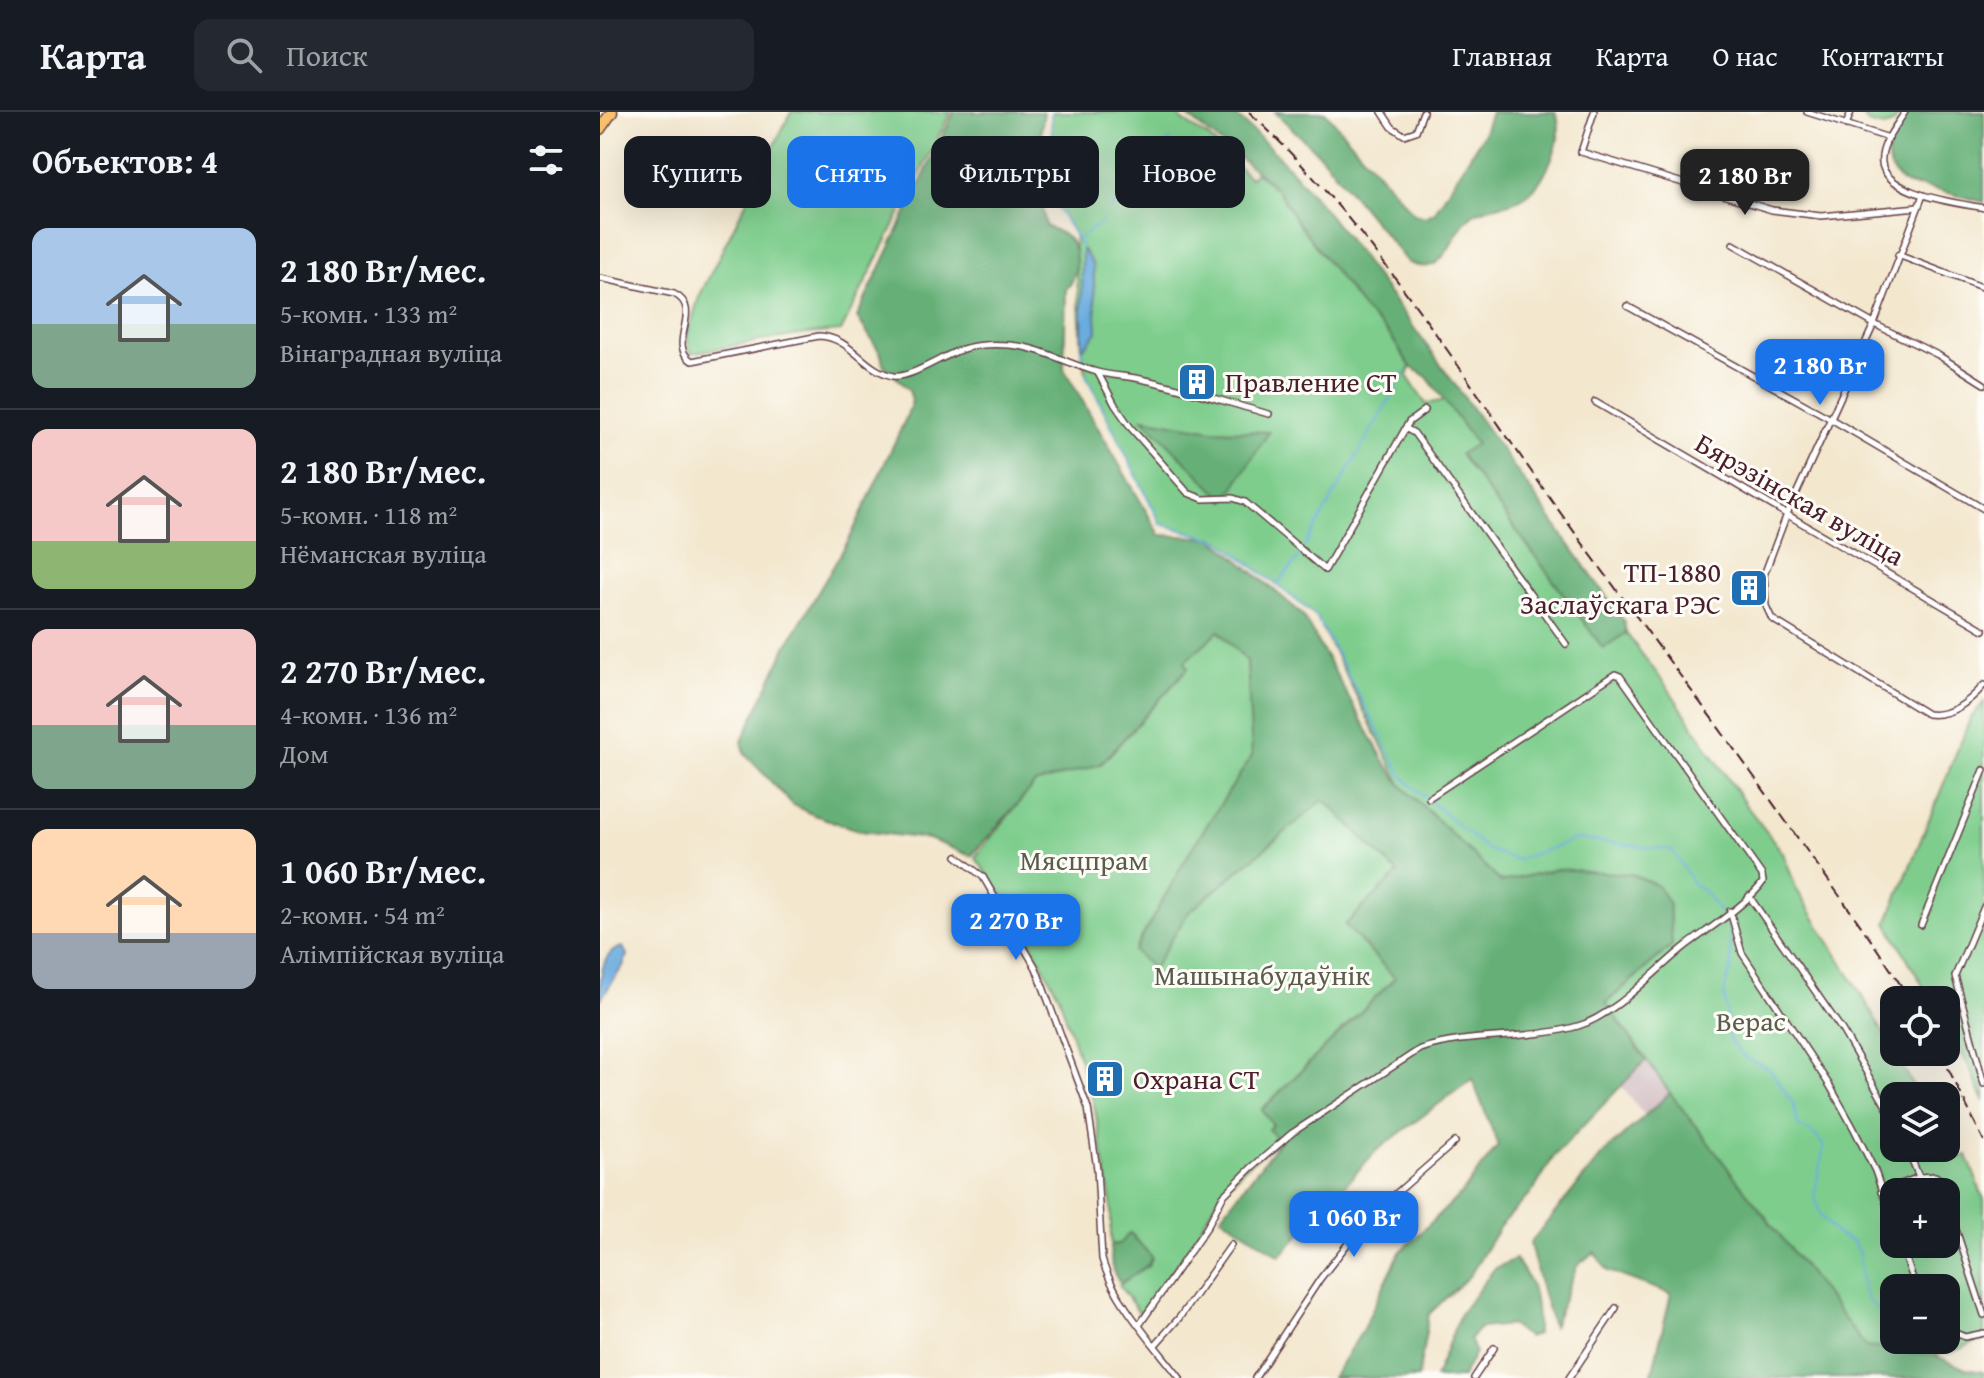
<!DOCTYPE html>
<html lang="ru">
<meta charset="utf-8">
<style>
body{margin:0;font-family:"Gentium Book Plus",serif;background:#242831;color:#f1f3f6;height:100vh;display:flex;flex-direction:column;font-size:30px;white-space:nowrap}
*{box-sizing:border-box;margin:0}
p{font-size:26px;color:#9ea1a6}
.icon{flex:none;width:44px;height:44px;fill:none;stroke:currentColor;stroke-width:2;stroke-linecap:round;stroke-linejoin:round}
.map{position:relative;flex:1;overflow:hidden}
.details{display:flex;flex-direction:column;background:#171b24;width:600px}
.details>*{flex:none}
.hud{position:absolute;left:24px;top:24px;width:760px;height:72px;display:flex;gap:16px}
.tools{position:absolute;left:1280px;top:874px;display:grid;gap:16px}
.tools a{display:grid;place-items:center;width:80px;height:80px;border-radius:16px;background:#171b24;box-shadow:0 8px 32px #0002;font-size:40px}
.price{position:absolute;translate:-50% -68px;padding:0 18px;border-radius:16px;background:#1a73e8;color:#fff;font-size:26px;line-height:52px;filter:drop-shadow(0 2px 4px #0008)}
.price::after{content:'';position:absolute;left:50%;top:48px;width:24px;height:18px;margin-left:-12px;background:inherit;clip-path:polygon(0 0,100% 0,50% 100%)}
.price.selected{background:#222;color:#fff}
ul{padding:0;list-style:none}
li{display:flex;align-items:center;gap:24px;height:200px;padding:0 32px}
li+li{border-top:2px solid #363941}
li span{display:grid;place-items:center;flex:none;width:224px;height:160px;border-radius:16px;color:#555}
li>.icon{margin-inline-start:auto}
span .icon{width:96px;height:96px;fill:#fffc;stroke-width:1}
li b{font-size:34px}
h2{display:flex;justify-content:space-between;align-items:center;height:96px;padding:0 32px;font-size:34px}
.pill{padding:0 28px;border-radius:16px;background:#171b24;box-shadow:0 8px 32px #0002;font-size:28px;line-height:72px}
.pill.selected{background:#1a73e8;color:#fff}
header{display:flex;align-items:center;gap:48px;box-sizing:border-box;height:112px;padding:0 40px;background:#171b24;border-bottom:2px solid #363941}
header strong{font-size:38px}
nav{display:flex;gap:44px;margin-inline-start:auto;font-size:28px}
.search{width:560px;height:72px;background:#242831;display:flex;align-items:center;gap:20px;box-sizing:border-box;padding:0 28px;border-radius:16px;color:#9ea1a6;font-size:30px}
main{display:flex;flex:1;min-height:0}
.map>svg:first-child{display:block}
.industrial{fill:#d2bec3}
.green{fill:#7ecd8d;stroke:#64765c;stroke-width:2;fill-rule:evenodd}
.forest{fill:#66b078;stroke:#586852;stroke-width:2}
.water{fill:#69acde;stroke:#5a6684;stroke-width:2}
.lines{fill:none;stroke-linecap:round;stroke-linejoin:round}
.stream{stroke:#69acde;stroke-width:2}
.street-casing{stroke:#633d43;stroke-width:8}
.highway-casing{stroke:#633d43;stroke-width:13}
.street{stroke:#fff;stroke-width:5}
.highway{stroke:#f7c06c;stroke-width:10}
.rail{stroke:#4a1f2b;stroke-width:2;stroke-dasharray:12 6;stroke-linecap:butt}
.labels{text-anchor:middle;stroke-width:6;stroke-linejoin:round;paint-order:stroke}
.poi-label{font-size:28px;fill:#4a1f2b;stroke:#fdfcf7;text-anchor:start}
.street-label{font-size:28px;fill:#4a1f2b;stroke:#fdfcf7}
.park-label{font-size:28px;fill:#5c5c4d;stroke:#fdfcf7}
</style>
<header>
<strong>Карта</strong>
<div class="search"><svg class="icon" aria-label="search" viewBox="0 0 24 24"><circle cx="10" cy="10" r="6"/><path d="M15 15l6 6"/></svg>Поиск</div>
<nav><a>Главная</a><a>Карта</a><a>О нас</a><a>Контакты</a></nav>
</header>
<main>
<section class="details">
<h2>Объектов: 4<svg class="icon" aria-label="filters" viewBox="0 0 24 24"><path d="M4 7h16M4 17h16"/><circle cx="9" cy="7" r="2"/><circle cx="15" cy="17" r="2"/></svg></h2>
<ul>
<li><span style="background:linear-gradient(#a9c7e8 60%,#7fa58c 0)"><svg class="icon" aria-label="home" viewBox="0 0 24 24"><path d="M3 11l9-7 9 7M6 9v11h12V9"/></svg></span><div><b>2 180 Br/мес.</b><p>5-комн. · 133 m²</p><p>Вінаградная вуліца</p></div></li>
<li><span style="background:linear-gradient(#f6c9c9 70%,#8fb573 0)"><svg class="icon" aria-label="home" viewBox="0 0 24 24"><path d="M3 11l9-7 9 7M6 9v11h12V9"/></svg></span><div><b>2 180 Br/мес.</b><p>5-комн. · 118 m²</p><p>Нёманская вуліца</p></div></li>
<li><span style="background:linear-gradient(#f6c9c9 60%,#7fa58c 0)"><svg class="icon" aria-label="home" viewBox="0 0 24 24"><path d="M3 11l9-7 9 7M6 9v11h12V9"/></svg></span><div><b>2 270 Br/мес.</b><p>4-комн. · 136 m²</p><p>Дом</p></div></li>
<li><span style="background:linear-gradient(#ffd9b3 65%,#9aa5b1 0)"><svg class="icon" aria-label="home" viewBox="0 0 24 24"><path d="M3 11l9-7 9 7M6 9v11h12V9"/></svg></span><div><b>1 060 Br/мес.</b><p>2-комн. · 54 m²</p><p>Алімпійская вуліца</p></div></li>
</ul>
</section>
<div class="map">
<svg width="1384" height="1266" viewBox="0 0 1384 1266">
<rect width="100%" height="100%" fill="#fdfcf7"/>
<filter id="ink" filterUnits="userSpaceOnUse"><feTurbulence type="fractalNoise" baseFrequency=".0125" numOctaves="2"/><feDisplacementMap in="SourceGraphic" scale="16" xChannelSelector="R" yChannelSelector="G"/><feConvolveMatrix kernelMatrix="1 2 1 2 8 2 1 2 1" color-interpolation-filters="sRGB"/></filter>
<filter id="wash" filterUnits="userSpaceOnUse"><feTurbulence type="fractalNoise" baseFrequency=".006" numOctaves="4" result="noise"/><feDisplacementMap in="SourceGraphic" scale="32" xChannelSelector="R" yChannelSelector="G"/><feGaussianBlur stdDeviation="1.8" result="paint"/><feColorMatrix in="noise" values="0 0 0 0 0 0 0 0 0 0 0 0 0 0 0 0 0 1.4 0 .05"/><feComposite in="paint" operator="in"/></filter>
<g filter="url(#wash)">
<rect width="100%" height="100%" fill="#f3e7ce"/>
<polygon class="industrial" points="1046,948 1070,981 1045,1004 1021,974"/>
<g class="green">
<path d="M 191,0 L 351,0 L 241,219 C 191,222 141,233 91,241 L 87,224 L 99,185 Z"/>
<path d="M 451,0 L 575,0 L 583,9 L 609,26 L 650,66 L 656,60 L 678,79 L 696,108 L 764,198 L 789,222 L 811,255 L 807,264 L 826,292 L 845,288 L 877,333 L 860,342 L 1003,536 L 1026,521 L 1068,576 L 1145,692 L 1183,741 L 1197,778 L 1262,883 L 1319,984 L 1294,984 L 1294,1036 L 1346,1036 L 1352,1048 L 1367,1043 L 1384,1088 L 1384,1226 L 1353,1240 L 1334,1243 L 1266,1236 L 1070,981 L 1006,891 L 1072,833 L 957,757 L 901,770 L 802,674 L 716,504 L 621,429 L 561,412 L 486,263 L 482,238 L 474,122 L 455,92 ZM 1294,1080 L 1346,1080 L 1346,1132 L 1294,1132 ZM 1294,1176 L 1346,1176 L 1346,1228 L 1294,1228 Z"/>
<polygon points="1259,0 1301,0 1293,12 1284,15 1268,11"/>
<polygon points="618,518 647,549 652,644 592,736 534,839 553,856 588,801 724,687 798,761 795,866 662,997 673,1013 669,1017 681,1028 645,1055 621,1081 589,1136 540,1202 519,1173 548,1153 552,1146 531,1122 519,1132 511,1133 511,1090 494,992 459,884 414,799 375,745 435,671 501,652 588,556 584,550"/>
<polygon points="1384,590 1384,990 1369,954 1346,914 1346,888 1331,888 1287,811 1370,607"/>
</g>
<g class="forest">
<path d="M 354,0 L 444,0 C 436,47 435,67 446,114 C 453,118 464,121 469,127 C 479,140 478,167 466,177 L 464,257 L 560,423 L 613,426 L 702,502 L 785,650 L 802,674 L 901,770 L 957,757 L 1031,762 L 1057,773 L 1069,792 L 1072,833 L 1006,891 L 1046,948 L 954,1044 L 934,1078 L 900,1114 L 870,1163 L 829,1202 L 818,1266 L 732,1266 L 761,1221 L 800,1140 L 862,1081 L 898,1033 L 872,967 L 776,1039 L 680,1144 L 621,1104 L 680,1029 L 668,1017 L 673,1013 L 662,998 L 795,866 L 745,813 L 798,761 L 724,687 L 588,801 L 553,857 L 534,839 L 592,736 L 652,644 L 647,549 L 619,519 L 585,549 L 588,556 L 501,652 L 435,672 L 371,744 L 329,727 L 261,719 L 214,703 L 193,693 L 145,642 L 142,629 L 187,533 L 250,426 L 306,306 L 312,289 L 309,278 L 283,252 L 281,242 L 257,205 Z"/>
<path d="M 582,0 L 631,0 C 696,53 747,126 797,193 C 874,297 948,404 1024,509 L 1026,521 L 1003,536 L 860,342 L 876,332 L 827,265 L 811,255 L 789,222 L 764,198 L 696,108 L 678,79 L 660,62 Z"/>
<path d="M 675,0 L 725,0 L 814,102 L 825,105 L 834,101 L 883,23 L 891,0 L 955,0 C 967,22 946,69 927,83 C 911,95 889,92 874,102 C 848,119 849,170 807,150 L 722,45 Z"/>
<path d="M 1308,0 L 1384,0 L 1384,90 L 1321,74 C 1312,75 1304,73 1297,65 C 1276,44 1295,21 1308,0 Z"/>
<polygon points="543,306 613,318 669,320 625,389"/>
<polygon points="1070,981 1266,1235 1334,1243 1366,1257 1384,1260 1384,1266 1051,1266 1071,1182 1008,1159 994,1140 977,1154 953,1215 940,1172 930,1131 1003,1042"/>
<path d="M 530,1121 L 552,1145 L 548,1153 L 521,1171 C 510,1160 511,1148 511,1133 L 519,1132 Z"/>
<path d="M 915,1147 C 936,1173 937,1189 937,1222 L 928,1225 L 910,1213 L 880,1216 L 870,1226 L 875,1240 L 862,1266 L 835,1266 L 860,1202 L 894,1157 Z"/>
</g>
<g class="water">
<polygon points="482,136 493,153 497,220 482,238"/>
<path d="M 23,835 L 27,843 L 23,854 L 0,888 C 0,867 0,840 23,835 Z"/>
</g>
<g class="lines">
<g class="stream">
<polyline points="451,0 455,92 482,136"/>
<polyline points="510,99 570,28"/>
<polyline points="478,127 503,109"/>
<polyline points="482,238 483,249"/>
<polyline points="486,263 561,412 621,429 716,504 802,663 811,673 888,738 917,748 977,727 1072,738 1093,771 1105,780 1120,800"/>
<polyline points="705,434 805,260"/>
<polyline points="678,471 700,444"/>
<polyline points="1126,808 1130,822 1131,855 1124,881 1130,929 1143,944 1170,958 1193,991 1198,1013 1214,1022 1224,1034 1214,1083 1221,1104 1238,1123 1253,1130 1259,1142 1263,1176 1268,1189 1294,1213"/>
</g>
</g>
</g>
<g filter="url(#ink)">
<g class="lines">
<g class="street-casing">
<g id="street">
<polyline points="782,0 792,15 804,23 816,19 823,0"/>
<polyline points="994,0 981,40 1172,98 1221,104 1318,95"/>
<polyline points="1207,0 1289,26"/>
<path d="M 1305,0 C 1297,13 1284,28 1282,44 C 1276,82 1358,91 1384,96"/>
<polyline points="1246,13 1251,0"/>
<path d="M 1323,83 L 1274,212 L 1187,402 L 1164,463 L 1166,494 L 1172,507 L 1327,602 C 1351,605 1369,590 1384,573"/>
<polyline points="1133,132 1274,212 1338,243 1384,272"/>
<polyline points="1298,143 1384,176"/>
<path d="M 0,166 L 74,182 C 105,197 65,232 92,249 L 219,224 C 251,225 263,258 293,264 C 311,267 346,241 366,236 C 380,232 395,232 409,233 C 440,235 468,252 497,260 C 512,264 529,264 545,268 C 587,277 628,291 669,302"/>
<polyline points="1027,194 1231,307 1384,397"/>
<polyline points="498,261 515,293 531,316 588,381 603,387 633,386 645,390 725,458 809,310 825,298"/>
<polyline points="995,290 1384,518"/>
<polyline points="805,316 814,321 966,532"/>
<path d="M 357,744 L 383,765 L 436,856 L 488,996 L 497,1057 L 502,1147 C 513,1188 554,1232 580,1266"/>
<polyline points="1149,784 1242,918 1294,1008"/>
<polyline points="1384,795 1355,864 1384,972"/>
<polyline points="1130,799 1142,841 1230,974 1253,1015 1275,1059 1294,1114"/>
<polyline points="1321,813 1384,658"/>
<polyline points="1307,1036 1319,1065 1335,1064 1340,1067 1344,1080"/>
<polyline points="1281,1080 1319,1065"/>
<polyline points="1346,1087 1384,1203"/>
<polyline points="1301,1132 1316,1176"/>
<path d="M 540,1212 L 607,1115 L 623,1084 L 651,1056 L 692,1021 L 820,937 C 871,920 927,929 978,914 C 1016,903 1056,857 1087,833 C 1107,818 1150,790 1163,770 L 1162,763 L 1020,564 L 1015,562 L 829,686"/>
<polyline points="1346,1217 1365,1225 1384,1221"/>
<polyline points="555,1233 579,1206 631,1133"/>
<polyline points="655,1266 720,1167 768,1106 855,1030"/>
<polyline points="874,1266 894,1236"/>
<polyline points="969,1266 1016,1196"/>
</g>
</g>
<g class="highway-casing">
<polyline id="highway" points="0,17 12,0"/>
</g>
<use href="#street" class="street"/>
<use href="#highway" class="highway"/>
<g class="rail">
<path d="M 649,0 C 772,114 860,260 957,396 C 1031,499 1109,600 1182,704 C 1225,765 1271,824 1310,888"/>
<polyline points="1340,940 1384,1029"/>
</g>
</g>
</g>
<defs>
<g id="building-square" transform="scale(2)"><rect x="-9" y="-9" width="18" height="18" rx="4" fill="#1f6fb2" stroke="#fdfcf7"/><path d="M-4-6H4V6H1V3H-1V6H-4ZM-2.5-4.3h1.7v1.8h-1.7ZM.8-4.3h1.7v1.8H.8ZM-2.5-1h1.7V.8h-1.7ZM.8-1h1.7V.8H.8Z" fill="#fff"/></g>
</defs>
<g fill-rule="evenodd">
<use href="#building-square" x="597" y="270"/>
<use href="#building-square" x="1149" y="476"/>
<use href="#building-square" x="505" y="967"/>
</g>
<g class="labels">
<g class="poi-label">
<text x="625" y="280">Правление СТ</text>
<text x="1121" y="470" text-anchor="end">ТП-1880<tspan x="1121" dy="32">Заслаўскага РЭС</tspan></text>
<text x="533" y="977">Охрана СТ</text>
</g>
<g class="street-label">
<text transform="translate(1200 387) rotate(30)" y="10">Бярэзінская вуліца</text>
</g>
<g class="park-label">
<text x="484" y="758">Мясцпрам</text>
<text x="662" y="873">Машынабудаўнік</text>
<text x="1151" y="919">Верас</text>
</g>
</g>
</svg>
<div class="tools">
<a><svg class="icon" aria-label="locate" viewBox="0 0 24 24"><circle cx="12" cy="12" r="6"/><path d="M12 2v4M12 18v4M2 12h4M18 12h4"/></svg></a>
<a><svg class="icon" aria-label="layers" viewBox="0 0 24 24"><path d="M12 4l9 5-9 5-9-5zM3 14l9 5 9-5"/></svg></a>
<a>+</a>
<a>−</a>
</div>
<b class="price selected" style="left:1145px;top:105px">2 180 Br</b>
<b class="price" style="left:1220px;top:295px">2 180 Br</b>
<b class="price" style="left:416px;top:850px">2 270 Br</b>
<b class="price" style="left:754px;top:1147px">1 060 Br</b>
<div class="hud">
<a class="pill">Купить</a>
<a class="pill selected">Снять</a>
<a class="pill">Фильтры</a>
<a class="pill">Новое</a>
</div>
</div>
</main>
